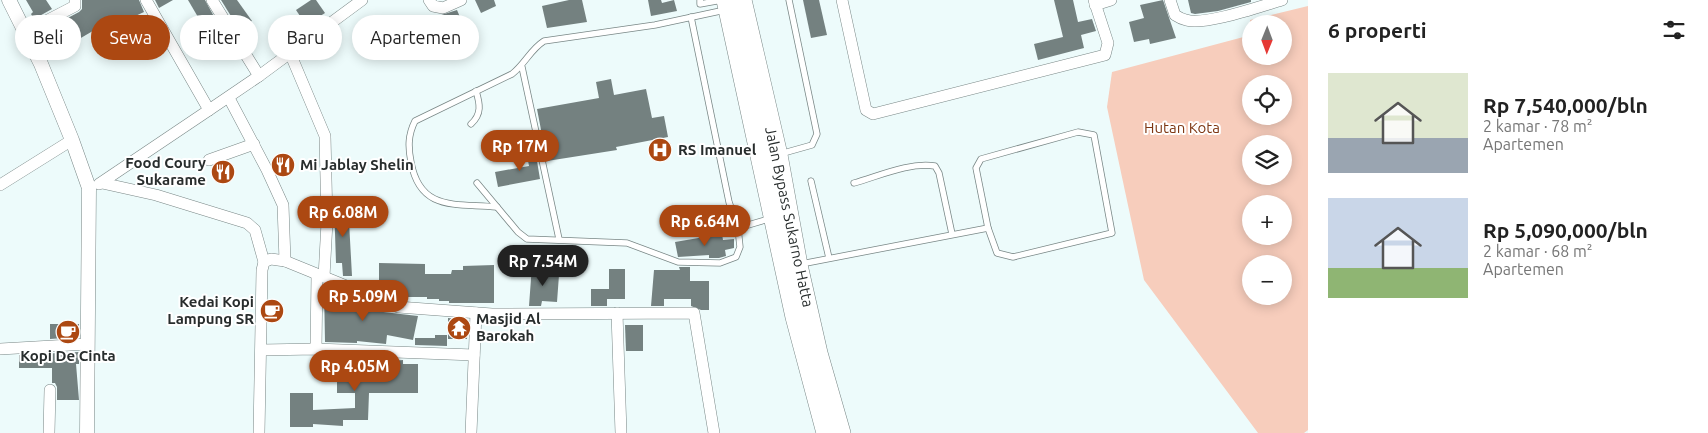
<!DOCTYPE html>
<html lang="id">
<meta charset="utf-8">
<style>
body{margin:0;font-family:Ubuntu,sans-serif;background:#f2f2f2;color:#222;height:100vh;display:flex;flex-direction:column;font-size:19px;white-space:nowrap}
*{box-sizing:border-box;margin:0}
p{font-size:16px;color:#767676}
.icon{flex:none;width:28px;height:28px;fill:none;stroke:currentColor;stroke-width:2;stroke-linecap:round;stroke-linejoin:round}
.map{position:relative;flex:1;overflow:hidden}
.sheet{display:flex;flex-direction:column;background:#fff;width:400px}
.sheet>*{flex:none}
.hud{position:absolute;left:15px;top:15px;width:475px;height:45px;display:flex;gap:10px}
.needle{width:32px;rotate:181deg}
.controls{position:absolute;left:1242px;top:15px;display:grid;gap:10px}
.controls a{display:grid;place-items:center;width:50px;height:50px;border-radius:50%;background:#fff;box-shadow:0 2px 12px #0003;font-size:25px}
.price{position:absolute;translate:-50% -42px;padding:0 11px;border-radius:18px;background:#ac4812;color:#fff;font-size:16px;line-height:32px;filter:drop-shadow(0 1px 2px #0008)}
.price::after{content:'';position:absolute;left:50%;top:30px;width:15px;height:11px;margin-left:-8px;background:inherit;clip-path:polygon(0 0,100% 0,50% 100%)}
.price.active{background:#222;color:#fff}
ul{padding:0;list-style:none}
li{display:flex;align-items:center;gap:15px;height:125px;padding:0 20px}
li span{display:grid;place-items:center;flex:none;width:140px;height:100px;border-radius:0px;color:#555}
li>.icon{margin-inline-start:auto}
span .icon{width:60px;height:60px;fill:#fffc;stroke-width:1}
li b{font-size:21px}
h2{display:flex;justify-content:space-between;align-items:center;height:60px;padding:0 20px;font-size:21px}
.pill{padding:0 18px;border-radius:22px;background:#fff;box-shadow:0 2px 12px #0003;font-size:18px;line-height:45px}
.pill.active{background:#ac4812;color:#fff}
main{display:flex;flex:1;min-height:0}
.map>svg:first-child{display:block}
.green{fill:#f7cdbc;fill-rule:evenodd}
.building{fill:#748180}
.lines{fill:none;stroke-linecap:round;stroke-linejoin:round}
.service-casing{stroke:#798786;stroke-width:7}
.minor-casing{stroke:#798786;stroke-width:12}
.tertiary-casing{stroke:#798786;stroke-width:15}
.trunk-casing{stroke:#798786;stroke-width:20}
.service{stroke:#fff;stroke-width:5.5}
.minor{stroke:#fff;stroke-width:11}
.tertiary{stroke:#fff;stroke-width:14}
.trunk{stroke:#fff;stroke-width:19}
.labels{text-anchor:middle;stroke-width:4;stroke-linejoin:round;paint-order:stroke}
.park-label{font-size:15px;fill:#7e3713;stroke:#fff}
.poi-label{font-size:15px;font-weight:bold;fill:#282d2d;stroke:#fff;text-anchor:start}
.street-label{font-size:15px;fill:#282d2d;stroke:#fff}
</style>
<main>
<div class="map">
<svg width="1308" height="433" viewBox="0 0 1308 433">
<rect width="100%" height="100%" fill="#edfbfb"/>
<path class="green" d="M 1308,6 L 1308,430 L 1304,433 L 1258,433 L 1144,280 L 1107,107 L 1112,72 L 1251,35 L 1251,56 L 1284,56 L 1284,24 L 1251,24 L 1251,31 L 1250,20 ZM 1251,84 L 1284,84 L 1284,116 L 1251,116 ZM 1251,144 L 1284,144 L 1284,176 L 1251,176 ZM 1251,204 L 1284,204 L 1284,236 L 1251,236 ZM 1251,264 L 1284,264 L 1284,296 L 1251,296 Z"/>
<g class="building">
<polygon points="26,0 46,0 52,9 34,19 31,14 33,12"/>
<polygon points="82,0 139,0 144,12 131,18 134,23 121,30 115,18 62,49 49,28 79,12 82,9"/>
<polygon points="155,0 173,0 159,8"/>
<polygon points="188,0 205,0 217,22 205,29"/>
<polygon points="221,0 237,0 252,21 239,29"/>
<polygon points="311,0 316,0 325,13 306,25 296,10"/>
<polygon points="475,0 494,0 496,6 481,13"/>
<polygon points="569,0 582,0 587,22 547,28 542,6"/>
<polygon points="648,0 661,0 662,3 674,0 677,11 651,16"/>
<polygon points="803,0 819,0 827,35 811,38"/>
<polygon points="1054,0 1073,0 1078,22 1092,19 1096,31 1081,35 1084,48 1038,60 1034,44 1063,37"/>
<polygon points="1163,0 1176,38 1150,44 1149,39 1134,42 1129,22 1144,18 1140,5"/>
<polygon points="1188,0 1251,0 1251,2 1218,11 1195,14 1191,13"/>
<polygon points="457,10 462,22 444,29 438,16"/>
<polygon points="611,79 614,95 646,89 652,118 664,116 668,137 616,147 617,150 547,161 537,109 599,98 596,82"/>
<polygon points="535,149 540,179 498,187 495,172 529,166 526,150"/>
<polygon points="334,203 348,203 352,276 343,276 342,263 336,263"/>
<polygon points="722,234 723,240 734,239 734,248 725,250 726,256 719,258 709,258 709,255 678,257 675,242"/>
<polygon points="379,263 425,264 425,274 451,274 452,270 463,270 463,266 494,265 494,303 449,303 449,301 439,301 439,299 427,299 427,297 397,297 397,291 379,291"/>
<polygon points="532,265 544,266 544,274 559,275 557,302 542,301 541,306 529,306"/>
<polygon points="679,267 690,267 690,281 709,281 709,310 701,310 691,306 691,299 664,299 664,306 651,306 654,270 680,270"/>
<polygon points="609,269 625,269 625,299 607,299 607,306 591,306 591,289 609,289"/>
<polygon points="324,288 355,298 342,298 342,303 366,307 366,310 418,316 413,340 387,335 386,344 357,341 357,343 325,342"/>
<polygon points="448,318 468,320 467,339 448,339"/>
<polygon points="50,324 79,324 79,337 50,339"/>
<polygon points="625,325 643,325 643,351 626,351"/>
<polygon points="435,335 447,335 447,346 415,345 415,338 435,338"/>
<polygon points="79,352 79,364 76,364 79,400 57,400 57,387 55,383 52,383 52,368 19,368 19,355"/>
<polygon points="337,357 353,358 353,374 370,374 370,360 378,360 378,362 403,360 403,364 418,364 418,393 369,393 368,420 343,420 343,426 313,424 313,427 290,427 290,393 313,393 313,410 355,408 355,393 337,393"/>
</g>
<g class="lines">
<g class="service-casing">
<g id="service">
<polyline points="700,0 700,4 722,0"/>
<polyline points="522,67 559,239"/>
<path d="M 471,124 C 482,114 480,104 476,91"/>
<polygon points="1078,132 1094,135 1112,233 1013,257 997,253 988,228 976,168 981,159"/>
<polyline points="780,154 812,145 817,134 789,0"/>
<polyline points="811,181 829,258"/>
<polyline points="477,183 518,232 527,239 627,243 678,262 720,263 736,257 740,247 738,228 729,202 691,17"/>
<path d="M 854,183 C 879,176 909,162 935,166 L 939,173 L 952,234"/>
<path d="M 497,207 C 456,203 420,212 411,162 C 408,147 408,135 415,121 L 512,74 C 525,64 530,50 544,41 L 655,25 L 725,10"/>
<polyline points="738,228 772,218"/>
<polyline points="801,264 988,228"/>
</g>
</g>
<g class="minor-casing">
<g id="minor">
<polyline points="146,0 209,110 259,76 362,0"/>
<polyline points="212,0 259,76"/>
<polyline points="429,0 433,6 443,8 461,0"/>
<polyline points="842,0 866,110 873,114 1105,55 1108,43 1094,0"/>
<path d="M 1170,0 L 1175,15 C 1178,17 1182,19 1186,20 C 1205,26 1261,6 1282,0"/>
<polyline points="1095,5 1111,0"/>
<polyline points="25,32 75,6 75,0"/>
<polyline points="290,53 325,136 327,222 324,277"/>
<polyline points="229,98 267,170 283,205 285,261"/>
<polyline points="209,160 254,144"/>
<polyline points="102,183 156,195 247,223 255,230 264,262"/>
<polyline points="99,184 209,110"/>
<polyline points="0,185 72,140"/>
<polyline points="617,313 621,433"/>
<polyline points="0,349 88,344"/>
<polyline points="316,349 317,275"/>
<polyline points="261,350 316,349 474,355"/>
<polyline points="49,433 50,390"/>
<polyline points="259,433 262,270 264,262 271,259 285,261 398,307 492,314 694,313 714,433"/>
<polyline points="471,433 476,313"/>
</g>
</g>
<g class="tertiary-casing">
<polyline id="tertiary" points="9,0 41,64 72,140 89,188 87,433"/>
</g>
<g class="trunk-casing">
<g id="trunk">
<polyline points="726,0 795,317 826,433"/>
<polyline points="742,0 778,155 798,265 818,353 841,433"/>
</g>
</g>
<use href="#service" class="service"/>
<use href="#minor" class="minor"/>
<use href="#tertiary" class="tertiary"/>
<use href="#trunk" class="trunk"/>
</g>
<defs>
<g id="hospital-disc" transform="scale(1.25)"><circle r="9.5" fill="#ac4812" stroke="#fff"/><path d="M-5-5h3v3.5h4V-5h3V5h-3V1.5h-4V5h-3Z" fill="#fff"/></g>
<g id="restaurant-disc" transform="scale(1.25)"><circle r="9.5" fill="#ac4812" stroke="#fff"/><path d="M-5-6h1v4h1v-4h1v4h1v-4h1v5L-1.5 .5V6h-2V.5L-5-1ZM5-6V6H3V1.5H1.5Q1.5-4 5-6Z" fill="#fff"/></g>
<g id="cafe-disc" transform="scale(1.25)"><circle r="9.5" fill="#ac4812" stroke="#fff"/><path d="M-5.5-4.5H6V0H3Q3 3.5 0 3.5H-2.5Q-5.5 3.5-5.5 0ZM3-3.2v2h1.7v-2ZM-6 4.5H4V6H-6Z" fill="#fff"/></g>
<g id="temple-disc" transform="scale(1.25)"><circle r="9.5" fill="#ac4812" stroke="#fff"/><path d="M0-6L5-2H3V0L6.5 2.5H4V6H1.5V3h-3V6H-4V2.5H-6.5L-3 0V-2H-5Z" fill="#fff"/></g>
</defs>
<g fill-rule="evenodd">
<use href="#hospital-disc" x="660" y="150"/>
<use href="#restaurant-disc" x="283" y="165"/>
<use href="#restaurant-disc" x="223" y="172"/>
<use href="#cafe-disc" x="272" y="311"/>
<use href="#temple-disc" x="459" y="328"/>
<use href="#cafe-disc" x="68" y="332"/>
</g>
<g class="labels">
<g class="park-label">
<text x="1182" y="133">Hutan Kota</text>
</g>
<g class="poi-label">
<text x="678" y="155">RS Imanuel</text>
<text x="206" y="168" text-anchor="end">Food Coury<tspan x="206" dy="17">Sukarame</tspan></text>
<text x="300" y="170">Mi Jablay Shelin</text>
<text x="254" y="307" text-anchor="end">Kedai Kopi<tspan x="254" dy="17">Lampung SR</tspan></text>
<text x="476" y="324">Masjid Al<tspan x="476" dy="17">Barokah</tspan></text>
<text x="68" y="361" text-anchor="middle">Kopi De Cinta</text>
</g>
<g class="street-label">
<text transform="translate(789 217) rotate(78)" y="5">Jalan Bypass Sukarno Hatta</text>
</g>
</g>
</svg>
<div class="controls">
<a><svg class="needle" viewBox="-14 -14 28 28"><path d="M0-13l5 13h-10z" fill="#e53935"/><path d="M0 13l5-13h-10z" fill="#767676"/></svg></a>
<a><svg class="icon" aria-label="locate" viewBox="0 0 24 24"><circle cx="12" cy="12" r="6"/><path d="M12 2v4M12 18v4M2 12h4M18 12h4"/></svg></a>
<a><svg class="icon" aria-label="layers" viewBox="0 0 24 24"><path d="M12 4l9 5-9 5-9-5zM3 14l9 5 9-5"/></svg></a>
<a>+</a>
<a>−</a>
</div>
<b class="price" style="left:520px;top:172px">Rp 17M</b>
<b class="price" style="left:343px;top:238px">Rp 6.08M</b>
<b class="price" style="left:705px;top:247px">Rp 6.64M</b>
<b class="price active" style="left:543px;top:287px">Rp 7.54M</b>
<b class="price" style="left:363px;top:322px">Rp 5.09M</b>
<b class="price" style="left:355px;top:392px">Rp 4.05M</b>
<div class="hud">
<a class="pill">Beli</a>
<a class="pill active">Sewa</a>
<a class="pill">Filter</a>
<a class="pill">Baru</a>
<a class="pill">Apartemen</a>
</div>
</div>
<section class="sheet">
<h2>6 properti<svg class="icon" aria-label="filters" viewBox="0 0 24 24"><path d="M4 7h16M4 17h16"/><circle cx="9" cy="7" r="2"/><circle cx="15" cy="17" r="2"/></svg></h2>
<ul>
<li><span style="background:linear-gradient(#dfe7d0 65%,#9aa5b1 0)"><svg class="icon" aria-label="home" viewBox="0 0 24 24"><path d="M3 11l9-7 9 7M6 9v11h12V9"/></svg></span><div><b>Rp 7,540,000/bln</b><p>2 kamar · 78 m²</p><p>Apartemen</p></div></li>
<li><span style="background:linear-gradient(#c9d6e8 70%,#8fb573 0)"><svg class="icon" aria-label="home" viewBox="0 0 24 24"><path d="M3 11l9-7 9 7M6 9v11h12V9"/></svg></span><div><b>Rp 5,090,000/bln</b><p>2 kamar · 68 m²</p><p>Apartemen</p></div></li>
</ul>
</section>
</main>
